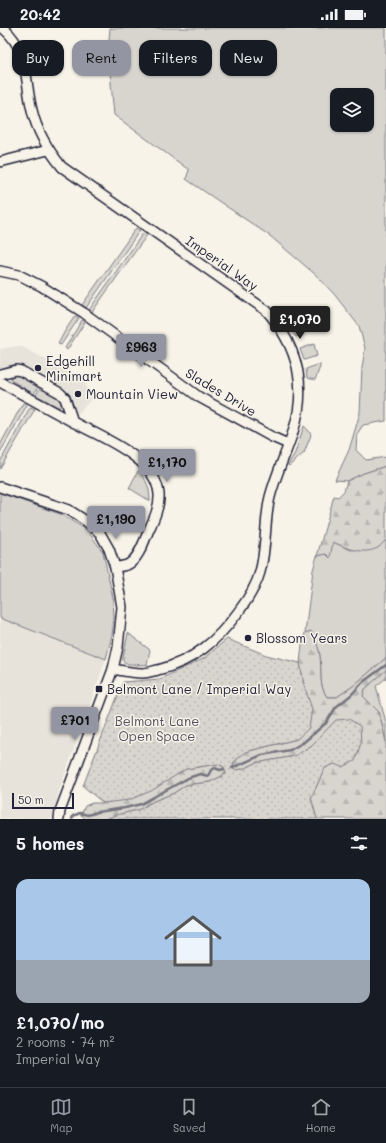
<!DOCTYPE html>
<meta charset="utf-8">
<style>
body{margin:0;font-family:Mali,sans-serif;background:#20242c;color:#f1f3f6;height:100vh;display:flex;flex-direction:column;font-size:15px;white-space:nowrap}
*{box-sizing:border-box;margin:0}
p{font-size:13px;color:#9ea1a6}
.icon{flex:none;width:22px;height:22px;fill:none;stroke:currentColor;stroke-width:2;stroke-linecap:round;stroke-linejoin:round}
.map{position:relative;height:791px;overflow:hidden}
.panel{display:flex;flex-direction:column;background:#171b24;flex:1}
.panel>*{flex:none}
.guide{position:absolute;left:12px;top:12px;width:362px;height:36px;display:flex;gap:8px}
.controls{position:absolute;left:330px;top:60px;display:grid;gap:8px}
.controls a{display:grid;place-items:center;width:44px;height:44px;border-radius:8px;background:#171b24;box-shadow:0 1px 3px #0004;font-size:20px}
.scale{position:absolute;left:12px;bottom:10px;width:62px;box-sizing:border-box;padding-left:4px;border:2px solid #22223b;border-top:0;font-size:11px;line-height:14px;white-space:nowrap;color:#22223b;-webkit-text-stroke:3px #f7f3e8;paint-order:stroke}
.price{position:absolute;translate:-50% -34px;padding:0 9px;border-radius:4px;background:#9495a2;color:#111;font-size:13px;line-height:26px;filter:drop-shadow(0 1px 2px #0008)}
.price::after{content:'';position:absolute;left:50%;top:24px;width:12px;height:9px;margin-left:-6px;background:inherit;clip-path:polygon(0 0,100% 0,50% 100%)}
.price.on{background:#222;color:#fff}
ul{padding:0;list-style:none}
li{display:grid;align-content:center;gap:8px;height:212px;padding:0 16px}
li span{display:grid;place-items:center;height:124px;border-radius:12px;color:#555}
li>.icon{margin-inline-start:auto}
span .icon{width:72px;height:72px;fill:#fffc;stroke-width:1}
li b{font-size:17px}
h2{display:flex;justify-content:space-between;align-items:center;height:48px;padding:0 16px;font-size:17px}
.tag{padding:0 14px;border-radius:12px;background:#171b24;box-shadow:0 1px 3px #0004;font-size:14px;line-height:36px}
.tag.on{background:#9495a2;color:#111}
.status{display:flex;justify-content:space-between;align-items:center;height:28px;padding:0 20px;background:#171b24;direction:ltr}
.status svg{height:11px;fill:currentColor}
.tabs{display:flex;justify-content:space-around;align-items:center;height:56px;border-top:1px solid #363941;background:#171b24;font-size:11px;color:#9ea1a6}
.tabs a{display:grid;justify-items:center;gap:2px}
.tabs .on{color:#9495a2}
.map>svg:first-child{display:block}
.built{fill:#e7e3db}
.grass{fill:#d8d5cf;stroke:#7d7c85;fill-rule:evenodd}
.forest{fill:url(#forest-firs);stroke:#7d7c85}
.park{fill:url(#park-dots);stroke:#7d7c85}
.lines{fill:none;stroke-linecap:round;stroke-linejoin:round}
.stream{stroke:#76747f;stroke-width:2.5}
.minor-casing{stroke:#22223b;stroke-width:12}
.minor{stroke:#f7f3e8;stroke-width:9}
.poi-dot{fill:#22223b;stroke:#f7f3e8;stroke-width:1.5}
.labels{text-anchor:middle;stroke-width:3;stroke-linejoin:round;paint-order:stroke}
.street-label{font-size:13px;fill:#22223b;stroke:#f7f3e8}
.poi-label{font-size:13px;fill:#22223b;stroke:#f7f3e8;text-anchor:start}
.park-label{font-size:13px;fill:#504f60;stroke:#f7f3e8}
</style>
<div class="status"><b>20:42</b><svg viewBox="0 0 49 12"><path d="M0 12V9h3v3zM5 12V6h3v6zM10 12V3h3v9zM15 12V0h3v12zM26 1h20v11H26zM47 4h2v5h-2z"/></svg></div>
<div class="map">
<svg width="386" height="791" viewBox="0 0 386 791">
<defs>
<pattern id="forest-firs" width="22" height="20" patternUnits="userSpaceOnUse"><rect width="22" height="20" fill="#d8d5cf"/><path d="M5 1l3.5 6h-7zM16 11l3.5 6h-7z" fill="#b9b7b3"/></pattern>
<pattern id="park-dots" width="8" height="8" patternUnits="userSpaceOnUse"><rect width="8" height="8" fill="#d8d5cf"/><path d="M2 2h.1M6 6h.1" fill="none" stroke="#b9b7b3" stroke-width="1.8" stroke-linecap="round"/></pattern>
</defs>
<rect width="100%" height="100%" fill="#f7f3e8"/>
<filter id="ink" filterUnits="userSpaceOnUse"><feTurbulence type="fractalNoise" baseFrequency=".025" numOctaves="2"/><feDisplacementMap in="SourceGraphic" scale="8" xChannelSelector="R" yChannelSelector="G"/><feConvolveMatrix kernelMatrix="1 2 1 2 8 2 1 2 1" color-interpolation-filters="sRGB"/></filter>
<g filter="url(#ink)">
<g class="built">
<polygon points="18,318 23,319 83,352 92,370 75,389 65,365 0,342 0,321"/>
<polygon points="0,590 106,631 60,760 52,791 0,791"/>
</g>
<g class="grass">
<path d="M 110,0 L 386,0 L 386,393 L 363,397 L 357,406 L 356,422 L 366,432 L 386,429 L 386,438 L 364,445 L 347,453 L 335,452 L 349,422 L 360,385 L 362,340 L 365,320 L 359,298 L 334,266 L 316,247 L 270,208 L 186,151 L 189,142 L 114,87 L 108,23 ZM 337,67 L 367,67 L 367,97 L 337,97 Z"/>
<polygon points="136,200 140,202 86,280 82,277"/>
<polygon points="143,205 147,207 92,284 89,282"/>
<polygon points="283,287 307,303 296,309 281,289"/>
<polygon points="75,288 79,290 61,317 58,316 65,303"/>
<polygon points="82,292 85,294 67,322 65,320"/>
<polygon points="314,316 317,328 304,332 300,321"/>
<polygon points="320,336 320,339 315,352 307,350 306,341"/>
<polygon points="15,347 20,347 39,357 34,366 11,352 11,349"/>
<polygon points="41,358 57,367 62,373 60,379 58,379 36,367"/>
<polygon points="23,375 27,377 0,425 0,417"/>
<polygon points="30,379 35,381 0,441 0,434"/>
<polygon points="304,398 309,403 311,407 304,425 289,438 288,437 295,425"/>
<path d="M 138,443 C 147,451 150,461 150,473 L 129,460 Z"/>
<polygon points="0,465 60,486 87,502 103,524 113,570 114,589 112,607 106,631 0,590"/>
<path d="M 386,512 L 386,630 L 353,658 L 337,669 L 327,669 C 318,656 322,643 320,628 C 319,620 314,611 311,604 L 305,605 L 313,542 L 317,528 L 326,526 L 328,528 L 333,514 L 351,522 L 378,519 Z"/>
<polygon points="128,605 150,622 147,637 128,636 123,633 123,630"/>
<polygon points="386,642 386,650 376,658 386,694 386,714 379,684 363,668 365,661"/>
</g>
<g class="forest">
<path d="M 386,438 L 386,512 C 383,514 382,517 379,519 C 365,528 346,520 333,514 L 330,530 L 326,526 L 317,528 L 334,468 L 338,469 L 344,463 L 347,453 L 364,445 Z"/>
<path d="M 311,603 C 315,611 319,620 320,628 C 322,643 318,656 327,669 L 337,669 L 353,658 L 386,630 L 386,642 L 365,661 L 363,668 L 379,684 L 386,714 L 386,791 L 317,791 L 311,770 L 325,740 L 334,736 L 323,707 L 312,717 L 295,728 L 256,735 L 243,741 L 234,742 L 233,735 L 245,724 L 297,711 L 304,657 L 300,635 L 302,617 L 305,605 Z"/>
<polygon points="218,736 224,739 226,746 210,754 186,757 174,765 154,773 138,782 120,786 105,791 86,791 81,787 85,778 92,775 103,775 170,750 186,741"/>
</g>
<polygon class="park" points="227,611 266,627 300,635 304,657 312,681 309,700 297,711 245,724 233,735 234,742 243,741 256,735 295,728 312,717 336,692 349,691 360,698 361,715 355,733 343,739 334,736 325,740 311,770 317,791 105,791 120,786 138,782 154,773 174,765 186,757 210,754 226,746 224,739 218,736 186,741 151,763 129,772 103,775 83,758 123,654 160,651 203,631"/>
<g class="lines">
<g class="stream">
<polyline points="232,740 262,727 290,722 304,714 326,695 336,679 351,667 363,654 386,637"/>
<polyline points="72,791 73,788 80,785 88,787 97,784 125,780 141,776 188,750 200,746 208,748 211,742 215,740 220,742 224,741"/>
</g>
<g class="minor-casing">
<g id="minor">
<path d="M 3,0 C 30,23 24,51 32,82 C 37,104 48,122 62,139 L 267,283 C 298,319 308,358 293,404 C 286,426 276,446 270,469 C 264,494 267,519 260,544 C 256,559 248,571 239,583 C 217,613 194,633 158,642 C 153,643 148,645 143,645 C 133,645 123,643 113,641"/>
<polyline points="0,134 48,122"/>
<polyline points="0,243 19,247 41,258 84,285 199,369 272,409 288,416"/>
<polyline points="0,346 16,342 21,343 60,365 65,370 73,394 0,354"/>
<path d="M 73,394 C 101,409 156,430 159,466 C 160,479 153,493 148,504 C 144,514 138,532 127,537 C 123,538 119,539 115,539"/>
<polyline points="0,459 69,482 86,493 100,505 109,521 115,539 122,579 118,619 113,641 60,783 59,791"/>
</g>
</g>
<use href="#minor" class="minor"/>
</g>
</g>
<g class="poi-dot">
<circle cx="38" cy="340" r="4"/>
<circle cx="78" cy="366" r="4"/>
<circle cx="248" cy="610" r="4"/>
<rect x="95" y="657" width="8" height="8" rx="2"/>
</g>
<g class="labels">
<g class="street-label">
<text transform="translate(222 235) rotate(35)" y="5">Imperial Way</text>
<text transform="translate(221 364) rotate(31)" y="5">Slades Drive</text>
</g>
<g class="poi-label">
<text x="46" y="338">Edgehill<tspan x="46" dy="15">Minimart</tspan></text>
<text x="86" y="371">Mountain View</text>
<text x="256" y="615">Blossom Years</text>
<text x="107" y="666">Belmont Lane / Imperial Way</text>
</g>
<g class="park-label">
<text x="157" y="698">Belmont Lane<tspan x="157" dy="15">Open Space</tspan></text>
</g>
</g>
</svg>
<div class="controls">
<a><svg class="icon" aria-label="layers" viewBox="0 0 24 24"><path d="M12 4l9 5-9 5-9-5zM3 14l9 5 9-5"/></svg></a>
</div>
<div class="scale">50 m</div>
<b class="price on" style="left:300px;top:312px">£1,070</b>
<b class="price" style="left:141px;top:340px">£963</b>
<b class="price" style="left:167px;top:455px">£1,170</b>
<b class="price" style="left:116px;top:512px">£1,190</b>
<b class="price" style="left:75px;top:713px">£701</b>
<div class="guide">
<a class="tag">Buy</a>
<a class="tag on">Rent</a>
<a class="tag">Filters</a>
<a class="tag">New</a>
</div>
</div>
<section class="panel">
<h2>5 homes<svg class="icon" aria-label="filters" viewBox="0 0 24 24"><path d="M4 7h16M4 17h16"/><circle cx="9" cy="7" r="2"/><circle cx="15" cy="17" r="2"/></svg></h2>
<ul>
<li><span style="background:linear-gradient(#a9c7e8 65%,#9aa5b1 0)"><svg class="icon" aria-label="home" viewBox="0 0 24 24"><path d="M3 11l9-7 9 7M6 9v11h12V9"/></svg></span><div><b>£1,070/mo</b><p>2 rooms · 74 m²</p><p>Imperial Way</p></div></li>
</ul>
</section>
<nav class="tabs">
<a class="on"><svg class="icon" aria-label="map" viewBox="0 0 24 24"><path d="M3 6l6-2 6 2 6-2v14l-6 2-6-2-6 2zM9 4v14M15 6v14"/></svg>Map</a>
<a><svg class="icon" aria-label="saved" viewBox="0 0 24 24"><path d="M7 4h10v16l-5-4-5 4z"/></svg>Saved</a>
<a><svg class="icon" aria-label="home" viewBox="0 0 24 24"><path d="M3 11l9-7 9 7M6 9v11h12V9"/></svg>Home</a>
</nav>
